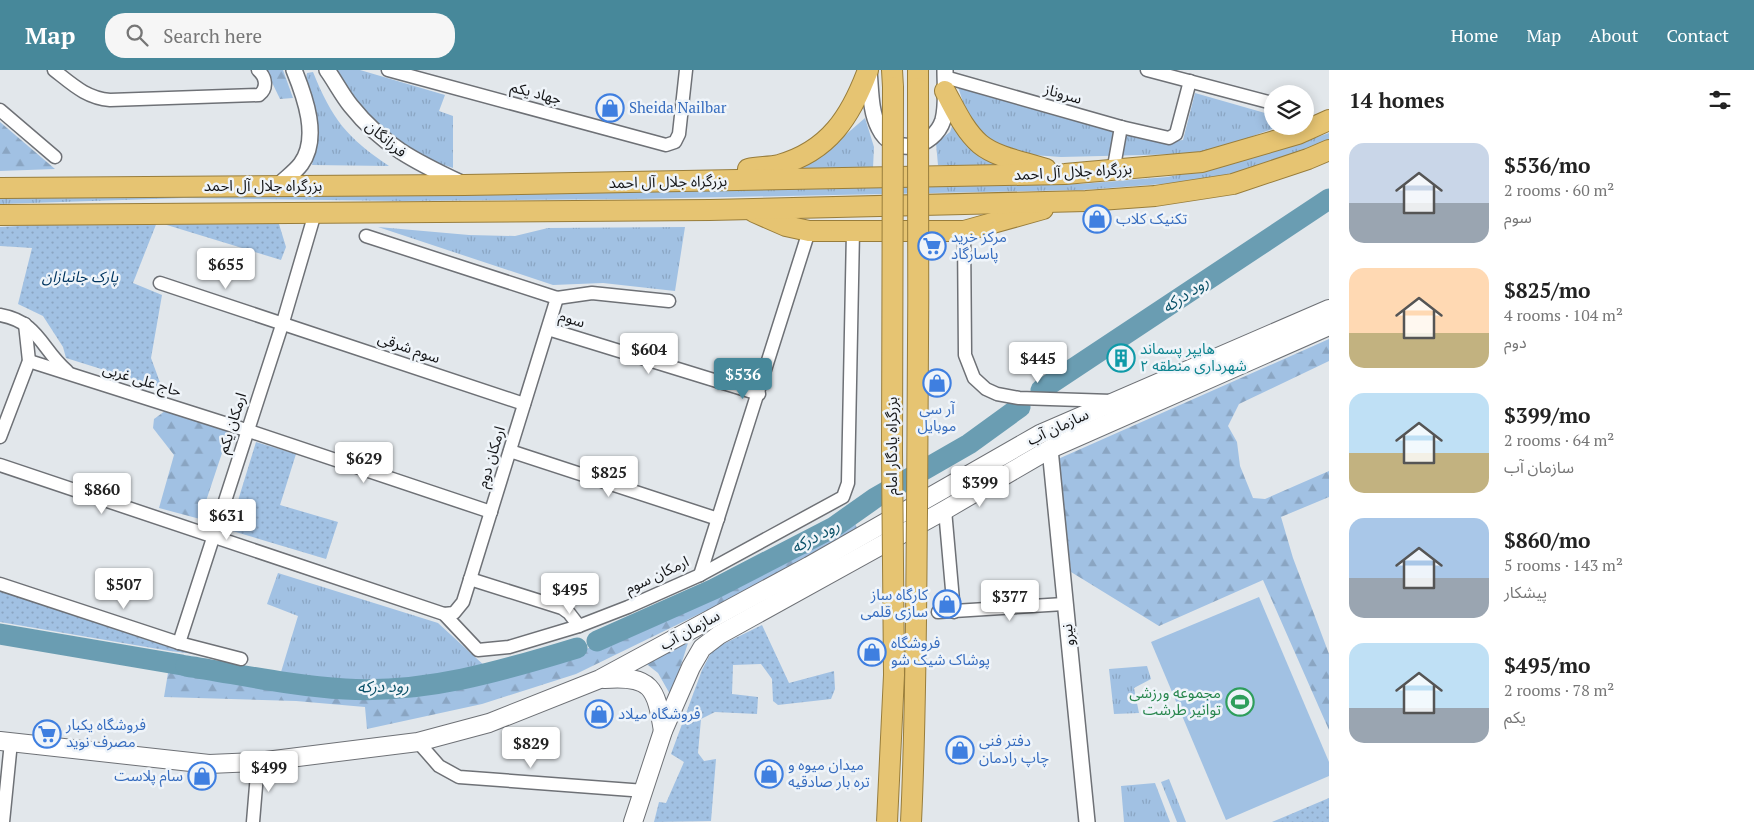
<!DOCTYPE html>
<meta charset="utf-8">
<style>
body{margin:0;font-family:"PT Serif","Noto Sans Arabic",serif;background:#f6f6f6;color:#222;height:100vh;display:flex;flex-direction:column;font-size:19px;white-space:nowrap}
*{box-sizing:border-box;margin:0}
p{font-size:16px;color:#767676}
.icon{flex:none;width:28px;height:28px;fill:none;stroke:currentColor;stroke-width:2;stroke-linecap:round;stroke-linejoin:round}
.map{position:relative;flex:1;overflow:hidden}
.drawer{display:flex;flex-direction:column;background:#fff;width:425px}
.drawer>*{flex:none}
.buttons{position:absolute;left:1264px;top:15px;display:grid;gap:10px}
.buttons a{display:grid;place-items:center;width:50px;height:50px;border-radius:50%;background:#fff;box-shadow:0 2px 12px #0003;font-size:25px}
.price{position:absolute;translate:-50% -42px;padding:0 11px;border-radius:5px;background:#fff;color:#222;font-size:16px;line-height:32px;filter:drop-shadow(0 1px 2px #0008)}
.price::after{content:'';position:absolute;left:50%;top:30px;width:15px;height:11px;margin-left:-8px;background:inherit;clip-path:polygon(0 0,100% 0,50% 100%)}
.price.active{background:#47889a;color:#fff}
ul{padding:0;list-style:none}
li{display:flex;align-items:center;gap:15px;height:125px;padding:0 20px}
li span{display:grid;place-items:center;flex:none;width:140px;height:100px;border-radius:15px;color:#555}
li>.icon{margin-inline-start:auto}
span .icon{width:60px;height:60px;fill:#fffc;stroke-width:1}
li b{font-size:21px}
h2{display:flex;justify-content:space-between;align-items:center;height:60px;padding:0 20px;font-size:21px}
header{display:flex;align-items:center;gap:30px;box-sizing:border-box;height:70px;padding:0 25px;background:#47889a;color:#fff}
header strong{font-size:24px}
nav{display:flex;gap:28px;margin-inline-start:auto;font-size:18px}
.search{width:350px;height:45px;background:#f6f6f6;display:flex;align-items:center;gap:12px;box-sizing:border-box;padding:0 18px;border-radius:20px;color:#767676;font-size:19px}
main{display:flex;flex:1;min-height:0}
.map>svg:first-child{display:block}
.grass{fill:url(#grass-tufts)}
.forest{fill:url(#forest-firs)}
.park{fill:url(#park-dots)}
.pitch{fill:#a1c1e3}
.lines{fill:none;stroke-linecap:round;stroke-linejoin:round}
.river{stroke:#6a9db2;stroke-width:21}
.minor-casing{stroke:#6e7176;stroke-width:15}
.tertiary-casing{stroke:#6e7176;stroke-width:18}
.secondary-casing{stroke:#6e7176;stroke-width:20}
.trunk-casing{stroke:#987d3b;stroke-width:22}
.minor{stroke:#fff;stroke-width:12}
.tertiary{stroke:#fff;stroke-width:15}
.secondary{stroke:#fff;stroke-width:18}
.trunk{stroke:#e6c472;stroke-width:20}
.trunk-bridge-casing{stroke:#987d3b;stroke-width:22;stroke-linecap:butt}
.trunk-bridge{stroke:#e6c472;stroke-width:20}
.labels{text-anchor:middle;stroke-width:5;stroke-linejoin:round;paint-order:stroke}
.street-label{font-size:15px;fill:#131416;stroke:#eff4f9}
.shop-label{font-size:15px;fill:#366cbe;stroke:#eff4f9;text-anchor:start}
.park-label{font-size:15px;font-style:italic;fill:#003560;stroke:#eff4f9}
.culture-label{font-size:15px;fill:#0d838f;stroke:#eff4f9;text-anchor:start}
.leisure-label{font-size:15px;fill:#27864d;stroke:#eff4f9;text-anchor:end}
.water-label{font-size:16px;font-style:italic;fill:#0c5269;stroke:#eff4f9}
</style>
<header>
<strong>Map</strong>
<div class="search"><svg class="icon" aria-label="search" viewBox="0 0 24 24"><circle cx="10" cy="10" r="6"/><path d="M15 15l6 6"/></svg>Search here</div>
<nav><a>Home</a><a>Map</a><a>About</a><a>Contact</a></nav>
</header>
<main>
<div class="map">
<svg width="1329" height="752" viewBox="0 0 1329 752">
<defs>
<pattern id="grass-tufts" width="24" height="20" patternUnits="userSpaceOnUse" patternTransform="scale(1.25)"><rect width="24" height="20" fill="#a1c1e3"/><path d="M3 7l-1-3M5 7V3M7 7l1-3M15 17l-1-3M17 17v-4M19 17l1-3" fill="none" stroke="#8aa5c2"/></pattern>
<pattern id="forest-firs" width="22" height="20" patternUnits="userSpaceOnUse" patternTransform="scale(1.25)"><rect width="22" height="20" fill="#a1c1e3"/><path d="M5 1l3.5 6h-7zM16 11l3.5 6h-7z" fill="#8aa5c2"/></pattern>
<pattern id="park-dots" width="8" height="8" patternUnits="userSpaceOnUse" patternTransform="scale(1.25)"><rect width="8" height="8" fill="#a1c1e3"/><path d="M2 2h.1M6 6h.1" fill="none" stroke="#8aa5c2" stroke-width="1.8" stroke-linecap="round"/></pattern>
</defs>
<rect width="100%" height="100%" fill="#e2e7eb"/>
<g class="grass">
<path d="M 335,0 L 360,0 L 445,25 L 439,41 L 453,46 L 453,98 C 418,87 385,66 360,39 C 350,29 343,12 335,0 Z"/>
<path d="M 313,2 C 332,49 347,68 389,96 L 312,95 C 317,73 320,59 315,37 C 312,26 304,15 307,3 Z"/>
<polygon points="958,17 1165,72 1183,70 1195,23 1272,45 1272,56 1280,56 1215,80 1185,84 1061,87 1018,84 994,74 978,61 967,44"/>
<polygon points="955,47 1021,98 938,95 936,73 950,62"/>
<polygon points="865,48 874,77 873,98 781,99 821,86"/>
<polygon points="1329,63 1329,72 1264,96 1202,111 1082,120 632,129 401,131 184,128 0,134 0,126 991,113 1080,114 1167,107 1217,98 1273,82"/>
<polygon points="378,157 469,165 515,166 548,158 685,157 675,221 603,213 553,215"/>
<polygon points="278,503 438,553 487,598 423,610 347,613 281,602 298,546 267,534"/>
<polygon points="1147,596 1151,609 1134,618 1139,643 1114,644 1109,599"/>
<polygon points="1169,709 1186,752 1177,752 1161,712"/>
<polygon points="1155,713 1170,752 1124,752 1121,716"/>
</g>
<g class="forest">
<polygon points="266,0 283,0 293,28 280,29"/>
<polygon points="0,52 55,99 0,101"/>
<polygon points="1329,269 1329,291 1239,334 1228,356 1237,372 1240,396 1253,428 1265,429 1329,401 1329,427 1281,447 1293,488 1329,584 1329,660 1263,510 1159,556 1071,502 1058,389"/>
<polygon points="165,341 229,362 200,449 159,438 174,385 153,358 154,349"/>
<polygon points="853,449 857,458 734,527 576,604 482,634 367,659 365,637 296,631 164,627 169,597 339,623 445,618 542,596 630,562 712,527"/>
<polygon points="688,568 688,573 671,626 658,603 644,592"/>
</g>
<g class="park">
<polygon points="152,149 279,154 286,177 281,190 157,152 133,213 162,225 151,288 162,318 66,288 63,277 43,246 18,234 32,178 0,176 0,157"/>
<polygon points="256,372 296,384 280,435 338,452 326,489 229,460"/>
<polygon points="0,521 219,587 170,581 0,552"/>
<polygon points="762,555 789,613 834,601 835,619 831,629 778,635 773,631 772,609 761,594 733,595 732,624 758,627 757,644 715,642 701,649 698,683 704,691 716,689 711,751 654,752 659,732 666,733 684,692 671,684 702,600 713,579"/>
<polygon points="1329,728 1329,752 1272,752"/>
</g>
<polygon class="pitch" points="1259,527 1329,692 1329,706 1226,750 1151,572"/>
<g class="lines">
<g class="river">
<polyline points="1041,320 1329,129"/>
<polyline points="0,564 182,595"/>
<polyline points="597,571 714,519 834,457 875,428 969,374 1020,337"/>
<path d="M 186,596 C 238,604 292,616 345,619 C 424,624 502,601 577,578"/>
</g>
<g class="minor-casing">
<g id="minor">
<path d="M 54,0 C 72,14 86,28 110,30 L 259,25 C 268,18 266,7 258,0"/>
<polyline points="388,0 666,75 675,72 679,64 686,0"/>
<polyline points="1147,0 1272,33"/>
<polyline points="945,7 1121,57 1169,68 1176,64 1190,11"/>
<polyline points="0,40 55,87"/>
<polyline points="1113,102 1121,57"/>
<polyline points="964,161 965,285 974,308 986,319 997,324 1019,328 1112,331"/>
<polyline points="366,166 557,228 592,223 669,231"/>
<polyline points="160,213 524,334"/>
<path d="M 0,245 C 39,252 41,279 67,301"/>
<polyline points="548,259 759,324"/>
<polyline points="29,291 246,360 491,442"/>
<polyline points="0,367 29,291 25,254"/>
<polyline points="510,381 718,449"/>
<polyline points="0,395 444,544 478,580 509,577 579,556 628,537 700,505 843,427 848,413 853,161"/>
<polyline points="945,440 954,542"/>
<polyline points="700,505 809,161"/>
<polyline points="470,509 562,538 569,543 579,556"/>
<polyline points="0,514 179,573 241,589"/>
<polyline points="938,542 1064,534"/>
<polyline points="444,544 454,543 463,532 557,228"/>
<polyline points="179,573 283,252 315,143"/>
<polyline points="418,672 439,696 459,707 645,721"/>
<polyline points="3,752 11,672"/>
<polyline points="253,752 258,692"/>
</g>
</g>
<g class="tertiary-casing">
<g id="tertiary">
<path d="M 327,0 C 335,11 342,25 351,36 C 382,75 416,92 461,113"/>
<path d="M 869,1 C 871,20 870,41 879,58 C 893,88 934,78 943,50 C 947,35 945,15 945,0"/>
<path d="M 278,116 C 285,109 295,102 301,94 C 320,68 305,27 294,0"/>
<polyline points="1050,379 1087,752"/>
</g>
</g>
<g class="secondary-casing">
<g id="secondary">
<path d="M 604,609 C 652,605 656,618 663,661"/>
<polyline points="0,671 209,694 258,692 418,672 489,653 600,609 809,496 1040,364 1329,239"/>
<polyline points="633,752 663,661 691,597 702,578 719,565 945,440 1050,379 1329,256"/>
</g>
</g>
<g class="trunk-casing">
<g id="trunk">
<polyline points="892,0 893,17"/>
<polyline points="918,18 918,0"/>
<path d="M 945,21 C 955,39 964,60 980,74 C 997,88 1025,92 1046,99"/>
<path d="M 748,99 C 758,97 769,97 779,95 C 829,81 851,46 868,0"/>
<polyline points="0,118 464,115 1065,104 1202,92 1298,64 1329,50"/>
<polyline points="754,142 786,156 809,161 964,161 1043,139"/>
<polyline points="0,145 710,140 1086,131 1155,126 1233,114 1308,89 1329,80"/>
</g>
</g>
<use href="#minor" class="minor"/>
<use href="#tertiary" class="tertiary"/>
<use href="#secondary" class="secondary"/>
<use href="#trunk" class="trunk"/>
<g class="trunk-bridge-casing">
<g id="trunk-bridge">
<polyline points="887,752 894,605 892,382 893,17"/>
<path d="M 911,752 C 916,649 916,545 917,442 C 918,301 919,159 918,18"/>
</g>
</g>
<use href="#trunk-bridge" class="trunk-bridge"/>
</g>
<defs>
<g id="shop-ring" transform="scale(1.4375)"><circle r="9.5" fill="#eff4f9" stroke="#3f7fe0" stroke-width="1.5"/><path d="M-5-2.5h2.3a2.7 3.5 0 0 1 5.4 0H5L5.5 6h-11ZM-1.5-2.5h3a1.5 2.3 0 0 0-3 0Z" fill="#3f7fe0"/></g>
<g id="supermarket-ring" transform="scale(1.4375)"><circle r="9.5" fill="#eff4f9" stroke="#3f7fe0" stroke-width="1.5"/><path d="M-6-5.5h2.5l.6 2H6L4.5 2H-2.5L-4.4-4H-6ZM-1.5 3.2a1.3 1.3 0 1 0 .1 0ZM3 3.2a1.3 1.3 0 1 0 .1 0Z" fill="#3f7fe0"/></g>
<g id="building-ring" transform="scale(1.4375)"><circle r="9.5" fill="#eff4f9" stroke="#0f9aa8" stroke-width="1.5"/><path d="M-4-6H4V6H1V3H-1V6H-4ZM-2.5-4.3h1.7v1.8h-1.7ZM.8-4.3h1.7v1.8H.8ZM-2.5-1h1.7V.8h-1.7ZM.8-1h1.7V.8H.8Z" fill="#0f9aa8"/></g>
<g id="stadium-ring" transform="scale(1.4375)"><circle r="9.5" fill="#eff4f9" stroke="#2e9e5b" stroke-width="1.5"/><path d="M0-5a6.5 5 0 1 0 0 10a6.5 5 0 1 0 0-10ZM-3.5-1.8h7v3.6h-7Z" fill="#2e9e5b"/></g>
</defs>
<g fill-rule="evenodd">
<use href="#shop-ring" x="610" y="38"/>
<use href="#shop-ring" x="1097" y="149"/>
<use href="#supermarket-ring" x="932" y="176"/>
<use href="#building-ring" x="1121" y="288"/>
<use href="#shop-ring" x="937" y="313"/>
<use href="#shop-ring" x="947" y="534"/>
<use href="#shop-ring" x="872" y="582"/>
<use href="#stadium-ring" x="1240" y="632"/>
<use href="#shop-ring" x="599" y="644"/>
<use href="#supermarket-ring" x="47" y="664"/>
<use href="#shop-ring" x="960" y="680"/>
<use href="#shop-ring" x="769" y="704"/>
<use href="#shop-ring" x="202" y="706"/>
</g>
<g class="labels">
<g class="street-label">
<text transform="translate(536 23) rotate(15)" y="5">جهاد یکم</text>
<text transform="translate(1063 24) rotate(16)" y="5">سروناز</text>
<text transform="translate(386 69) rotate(40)" y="5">فرزانگان</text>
<text transform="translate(1073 102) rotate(-3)" y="5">بزرگراه جلال آل احمد</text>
<text transform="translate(668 112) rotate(-1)" y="5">بزرگراه جلال آل احمد</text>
<text x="263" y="121">بزرگراه جلال آل احمد</text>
<text transform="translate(572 249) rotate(17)" y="5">سوم</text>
<text transform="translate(409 278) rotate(19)" y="5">سوم شرقی</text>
<text transform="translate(142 310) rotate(17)" y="5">حاج علی غربی</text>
<text transform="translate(232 353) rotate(-72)" y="5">ارمکان یکم</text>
<text transform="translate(1058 357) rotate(-25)" y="5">سازمان آب</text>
<text transform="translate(892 376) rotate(-90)" y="5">بزرگراه یادگار امام</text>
<text transform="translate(491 387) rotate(-73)" y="5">ارمکان دوم</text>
<text transform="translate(657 505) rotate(-25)" y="5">ارمکان سوم</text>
<text transform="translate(690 560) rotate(-29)" y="5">سازمان آب</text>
<text transform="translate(1068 565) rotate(-96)" y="5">نیرو</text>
</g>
<g class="shop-label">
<text x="629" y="43">Sheida Nailbar</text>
<text x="1116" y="154">تکنیک کلاب</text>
<text x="951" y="172">مرکز خرید<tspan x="951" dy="17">پاسارگاد</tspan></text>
<text x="937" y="344" text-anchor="middle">آر سی<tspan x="937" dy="17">موبایل</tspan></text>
<text x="928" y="530" text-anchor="end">کارگاه ساز<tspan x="928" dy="17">سازی قلمی</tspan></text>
<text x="891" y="578">فروشگاه<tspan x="891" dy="17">پوشاک شیک شو</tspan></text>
<text x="618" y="649">فروشگاه میلاد</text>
<text x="66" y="660">فروشگاه یکبار<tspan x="66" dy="17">مصرف نوید</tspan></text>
<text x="979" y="676">دفتر فنی<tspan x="979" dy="17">چاپ رادمان</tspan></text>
<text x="788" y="700">میدان میوه و<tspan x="788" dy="17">تره بار صادقیه</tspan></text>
<text x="183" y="711" text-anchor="end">سام پلاست</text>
</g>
<g class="park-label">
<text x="80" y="212">پارک جانبازان</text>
</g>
<g class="culture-label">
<text x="1140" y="284">هایپر پسماند<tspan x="1140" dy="17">شهرداری منطقه ۲</tspan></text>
</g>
<g class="leisure-label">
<text x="1221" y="628">مجموعه ورزشی<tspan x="1221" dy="17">توانیر طرشت</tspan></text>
</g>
<g class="water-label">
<text transform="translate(1185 224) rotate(-34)" y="6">رود درکه</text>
<text transform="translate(815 466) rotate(-28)" y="6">رود درکه</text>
<text transform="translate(383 616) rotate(-1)" y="6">رود درکه</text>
</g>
</g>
</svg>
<div class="buttons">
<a><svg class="icon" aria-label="layers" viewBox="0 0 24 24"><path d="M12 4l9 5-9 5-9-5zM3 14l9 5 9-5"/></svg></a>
</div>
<b class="price" style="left:226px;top:220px">$655</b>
<b class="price" style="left:649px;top:305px">$604</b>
<b class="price" style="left:1038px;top:314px">$445</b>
<b class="price active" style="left:743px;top:330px">$536</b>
<b class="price" style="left:364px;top:414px">$629</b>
<b class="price" style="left:609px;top:428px">$825</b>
<b class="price" style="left:980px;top:438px">$399</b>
<b class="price" style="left:102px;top:445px">$860</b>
<b class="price" style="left:227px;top:471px">$631</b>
<b class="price" style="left:124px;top:540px">$507</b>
<b class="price" style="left:570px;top:545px">$495</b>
<b class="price" style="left:1010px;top:552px">$377</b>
<b class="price" style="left:531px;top:699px">$829</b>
<b class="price" style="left:269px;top:723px">$499</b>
</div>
<section class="drawer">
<h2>14 homes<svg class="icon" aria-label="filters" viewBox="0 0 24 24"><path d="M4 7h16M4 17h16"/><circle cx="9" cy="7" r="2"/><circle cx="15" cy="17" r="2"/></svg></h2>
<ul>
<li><span style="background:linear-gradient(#c9d6e8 60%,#9aa5b1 0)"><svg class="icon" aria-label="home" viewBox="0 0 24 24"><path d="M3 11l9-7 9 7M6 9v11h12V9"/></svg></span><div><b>$536/mo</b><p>2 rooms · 60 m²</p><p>سوم</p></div></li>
<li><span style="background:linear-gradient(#ffd9b3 65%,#c2b280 0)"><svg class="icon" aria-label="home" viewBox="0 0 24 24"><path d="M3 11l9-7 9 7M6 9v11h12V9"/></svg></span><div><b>$825/mo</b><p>4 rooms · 104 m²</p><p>دوم</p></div></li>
<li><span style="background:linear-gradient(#bfe0f5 60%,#c2b280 0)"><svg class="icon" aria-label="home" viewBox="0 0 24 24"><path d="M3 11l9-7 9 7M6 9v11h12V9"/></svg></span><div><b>$399/mo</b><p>2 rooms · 64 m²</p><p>سازمان آب</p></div></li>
<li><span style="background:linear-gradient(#a9c7e8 60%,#9aa5b1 0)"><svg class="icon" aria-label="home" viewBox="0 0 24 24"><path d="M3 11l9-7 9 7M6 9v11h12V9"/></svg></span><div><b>$860/mo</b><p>5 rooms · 143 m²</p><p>پیشکار</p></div></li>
<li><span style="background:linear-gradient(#bfe0f5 65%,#9aa5b1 0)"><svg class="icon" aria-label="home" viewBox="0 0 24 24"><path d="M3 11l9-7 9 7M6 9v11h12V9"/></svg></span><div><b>$495/mo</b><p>2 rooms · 78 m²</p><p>یکم</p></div></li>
</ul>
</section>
</main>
